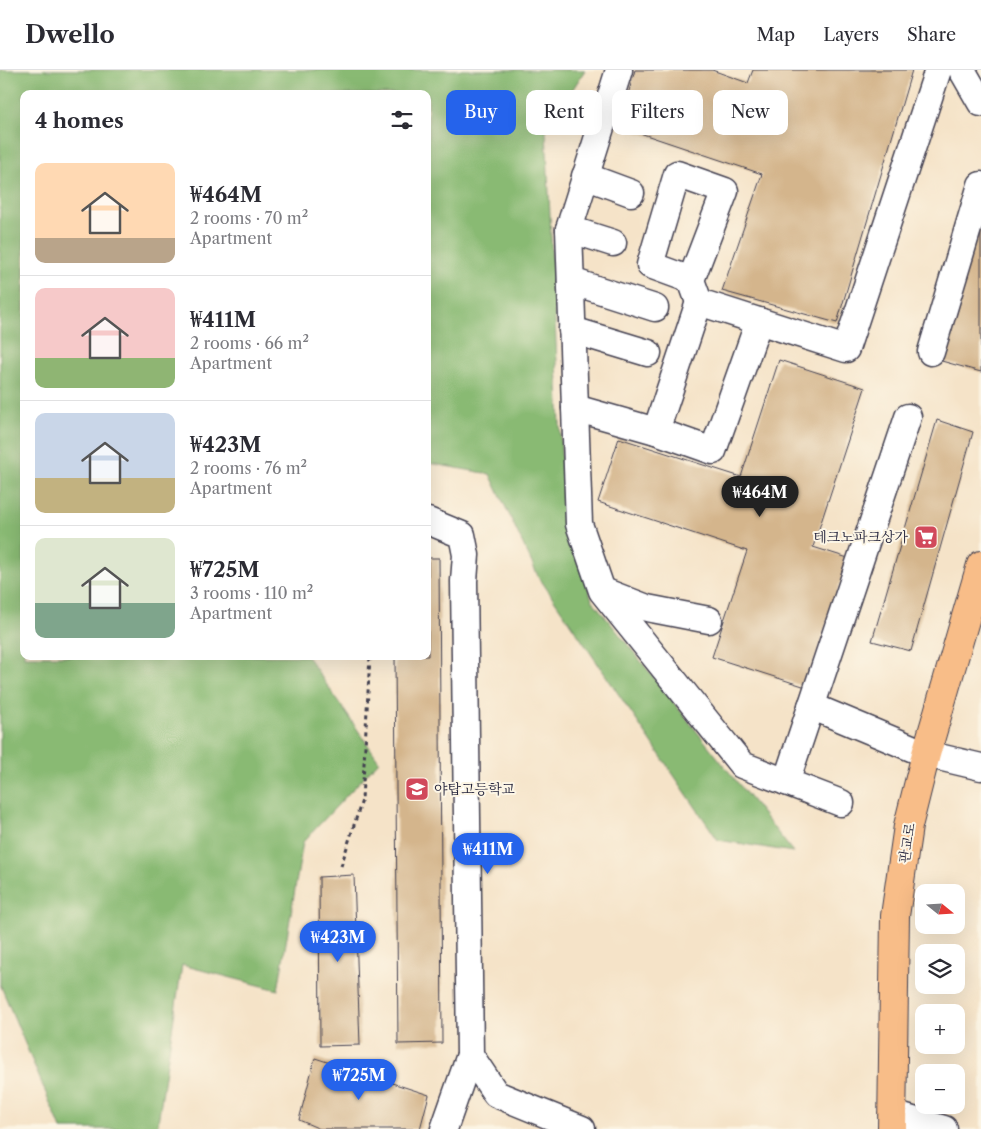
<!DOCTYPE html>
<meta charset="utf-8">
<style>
body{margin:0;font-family:"Libre Caslon Text","Noto Serif KR",serif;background:#f7f7f7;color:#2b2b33;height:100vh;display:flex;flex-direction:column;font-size:19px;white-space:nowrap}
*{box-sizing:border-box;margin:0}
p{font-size:16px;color:#7c7c81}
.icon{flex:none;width:28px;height:28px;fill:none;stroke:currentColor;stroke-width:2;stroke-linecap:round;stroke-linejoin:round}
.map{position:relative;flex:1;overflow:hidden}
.details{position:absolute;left:20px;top:20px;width:411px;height:570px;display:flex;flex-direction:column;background:#fff;border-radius:10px;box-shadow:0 5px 20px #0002}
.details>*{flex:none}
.banner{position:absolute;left:446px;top:20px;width:459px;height:45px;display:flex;gap:10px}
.needle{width:32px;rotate:108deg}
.fabs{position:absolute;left:915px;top:814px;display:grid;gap:10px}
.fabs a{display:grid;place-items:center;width:50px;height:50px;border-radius:10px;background:#fff;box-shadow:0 5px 20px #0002;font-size:25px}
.price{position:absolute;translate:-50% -42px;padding:0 11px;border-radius:18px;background:#2563eb;color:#fff;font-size:16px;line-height:32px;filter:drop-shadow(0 1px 2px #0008)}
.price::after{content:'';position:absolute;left:50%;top:30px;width:15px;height:11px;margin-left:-8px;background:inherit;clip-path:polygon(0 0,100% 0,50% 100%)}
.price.current{background:#222;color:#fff}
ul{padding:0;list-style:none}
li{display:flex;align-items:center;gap:15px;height:125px;padding:0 15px}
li+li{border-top:1px solid #e1e1e2}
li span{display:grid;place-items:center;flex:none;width:140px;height:100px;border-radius:10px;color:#555}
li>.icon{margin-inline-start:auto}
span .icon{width:60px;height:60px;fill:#fffc;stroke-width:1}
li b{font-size:21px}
h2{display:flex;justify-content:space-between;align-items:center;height:60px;padding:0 15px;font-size:21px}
.pill{padding:0 18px;border-radius:10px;background:#fff;box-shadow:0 5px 20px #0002;font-size:18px;line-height:45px}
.pill.current{background:#2563eb;color:#fff}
header{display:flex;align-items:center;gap:30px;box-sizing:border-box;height:70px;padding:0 25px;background:#fff;border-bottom:1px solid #e1e1e2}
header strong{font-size:24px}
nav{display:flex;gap:28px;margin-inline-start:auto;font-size:18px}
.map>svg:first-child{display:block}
.forest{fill:#89ba73;stroke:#566e57}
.building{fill:#d4b58c}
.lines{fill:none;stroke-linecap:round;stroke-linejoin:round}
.minor-casing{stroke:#423f50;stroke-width:29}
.major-casing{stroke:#423f50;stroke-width:30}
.path{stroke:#423f50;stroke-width:3;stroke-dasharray:4 4;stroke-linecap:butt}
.minor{stroke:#fff;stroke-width:26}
.major{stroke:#f8bd88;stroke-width:28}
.labels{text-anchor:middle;stroke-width:4;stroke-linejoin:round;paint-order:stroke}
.poi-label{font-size:14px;fill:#22223b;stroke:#fcf5e5;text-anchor:end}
.street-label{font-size:14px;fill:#22223b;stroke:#fcf5e5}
</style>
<header>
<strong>Dwello</strong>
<nav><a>Map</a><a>Layers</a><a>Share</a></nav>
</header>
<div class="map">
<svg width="981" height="1059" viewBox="0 0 981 1059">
<rect width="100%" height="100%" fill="#fcf5e5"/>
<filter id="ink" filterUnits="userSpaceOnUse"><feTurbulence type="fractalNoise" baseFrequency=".02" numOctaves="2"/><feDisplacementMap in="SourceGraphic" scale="10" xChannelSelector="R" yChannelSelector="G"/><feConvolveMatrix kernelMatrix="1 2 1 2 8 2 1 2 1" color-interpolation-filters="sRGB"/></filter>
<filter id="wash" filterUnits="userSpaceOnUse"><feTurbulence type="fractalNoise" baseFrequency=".0096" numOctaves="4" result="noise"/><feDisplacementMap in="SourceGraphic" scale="20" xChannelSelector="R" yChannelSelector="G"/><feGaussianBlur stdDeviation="1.12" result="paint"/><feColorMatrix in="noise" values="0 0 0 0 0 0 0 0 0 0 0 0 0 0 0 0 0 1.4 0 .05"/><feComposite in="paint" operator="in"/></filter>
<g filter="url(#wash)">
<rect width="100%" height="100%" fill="#f5e3c8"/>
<polygon class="forest" points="0,0 585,0 546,61 564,440 592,530 793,782 718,770 538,506 490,404 428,393 428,24 24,24 24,586 307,586 379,691 303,772 278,920 182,895 157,1059 61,1059 0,914"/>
<g id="blocks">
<g class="building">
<polygon points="635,0 712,0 748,13 753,0 912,0 837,253 722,221 762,104 619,56"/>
<polygon points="981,147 981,302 938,290"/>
<polygon points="779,290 865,318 813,477 848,488 806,617 712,587 747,481 598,432 619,368 741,407"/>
<polygon points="937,350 973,362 911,581 872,571"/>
<polygon points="428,488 439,488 442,973 398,974 395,586 428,586"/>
<polygon points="354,805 360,975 320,976 319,807"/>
<polygon points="315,988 429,1025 420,1059 320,1059 299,1050"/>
</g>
</g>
</g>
<g filter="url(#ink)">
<use href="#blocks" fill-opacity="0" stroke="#423f50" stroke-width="1"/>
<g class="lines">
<g class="minor-casing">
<g id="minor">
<polyline points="962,0 981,33"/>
<polyline points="585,106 631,123"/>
<polyline points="569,159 613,173"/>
<polyline points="691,210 725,121 677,104 650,195 691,210 699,232"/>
<polyline points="571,211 655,238"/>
<polyline points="572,260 648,283"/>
<polyline points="931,282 981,115"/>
<polyline points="575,338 569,159 619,0"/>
<polyline points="656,361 713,381 759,251"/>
<polyline points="428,451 462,465 466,485 464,511 470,985 496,1024 582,1059"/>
<polyline points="603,521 647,538 709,550"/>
<polyline points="811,636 926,684 981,697"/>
<polyline points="786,712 908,347"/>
<polyline points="841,733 742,695 602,521 579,454 575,338 656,361 699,232 846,279 938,0"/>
<polyline points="892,1044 944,1059"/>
<polyline points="444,1059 470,985"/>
</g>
</g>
<g class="major-casing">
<polyline id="major" points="892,1059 895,846 908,756 926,684 981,495"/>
</g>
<polyline class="path" points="341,796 362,730 370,586"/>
<use href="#minor" class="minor"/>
<use href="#major" class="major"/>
</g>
</g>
<defs>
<g id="supermarket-square" transform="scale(1.25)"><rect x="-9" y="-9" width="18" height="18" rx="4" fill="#d1495b" stroke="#fcf5e5"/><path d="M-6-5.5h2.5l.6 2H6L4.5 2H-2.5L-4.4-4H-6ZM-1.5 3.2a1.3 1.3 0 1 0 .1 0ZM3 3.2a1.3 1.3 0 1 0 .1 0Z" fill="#fff"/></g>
<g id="school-square" transform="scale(1.25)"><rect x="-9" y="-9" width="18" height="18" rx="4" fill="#d1495b" stroke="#fcf5e5"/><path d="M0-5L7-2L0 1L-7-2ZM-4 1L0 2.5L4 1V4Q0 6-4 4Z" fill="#fff"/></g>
</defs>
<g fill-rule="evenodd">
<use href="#supermarket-square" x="926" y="467"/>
<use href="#school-square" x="417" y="719"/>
</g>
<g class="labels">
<g class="poi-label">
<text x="908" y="472">테크노파크상가</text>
<text x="434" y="724" text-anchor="start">야탑고등학교</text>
</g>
<g class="street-label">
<text transform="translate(907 773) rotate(-81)" y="5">판교로</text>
</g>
</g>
</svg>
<div class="fabs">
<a><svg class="needle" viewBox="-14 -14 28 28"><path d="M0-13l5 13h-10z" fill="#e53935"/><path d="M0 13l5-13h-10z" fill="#7c7c81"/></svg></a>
<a><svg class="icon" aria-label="layers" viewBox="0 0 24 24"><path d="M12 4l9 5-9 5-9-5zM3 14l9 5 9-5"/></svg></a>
<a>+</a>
<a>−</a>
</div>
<b class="price current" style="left:760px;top:448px">₩464M</b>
<b class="price" style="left:488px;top:805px">₩411M</b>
<b class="price" style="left:338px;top:893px">₩423M</b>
<b class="price" style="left:359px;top:1031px">₩725M</b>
<div class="banner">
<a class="pill current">Buy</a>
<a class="pill">Rent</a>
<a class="pill">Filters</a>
<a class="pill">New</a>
</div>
<section class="details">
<h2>4 homes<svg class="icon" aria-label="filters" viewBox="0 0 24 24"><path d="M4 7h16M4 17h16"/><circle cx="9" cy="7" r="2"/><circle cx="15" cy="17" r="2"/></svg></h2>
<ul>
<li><span style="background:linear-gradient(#ffd9b3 75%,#b9a48a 0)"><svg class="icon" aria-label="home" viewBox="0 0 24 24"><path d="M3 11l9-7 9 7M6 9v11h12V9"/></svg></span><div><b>₩464M</b><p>2 rooms · 70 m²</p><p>Apartment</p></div></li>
<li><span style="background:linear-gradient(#f6c9c9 70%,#8fb573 0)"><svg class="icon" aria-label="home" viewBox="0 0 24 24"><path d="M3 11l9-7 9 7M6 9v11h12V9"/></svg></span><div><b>₩411M</b><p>2 rooms · 66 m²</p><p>Apartment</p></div></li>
<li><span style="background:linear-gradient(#c9d6e8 65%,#c2b280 0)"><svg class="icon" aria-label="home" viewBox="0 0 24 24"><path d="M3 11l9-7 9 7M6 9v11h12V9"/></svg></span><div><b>₩423M</b><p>2 rooms · 76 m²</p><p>Apartment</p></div></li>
<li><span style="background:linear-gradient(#dfe7d0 65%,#7fa58c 0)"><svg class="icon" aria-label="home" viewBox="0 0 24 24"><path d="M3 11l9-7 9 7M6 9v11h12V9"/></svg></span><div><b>₩725M</b><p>3 rooms · 110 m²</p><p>Apartment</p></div></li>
</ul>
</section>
</div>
